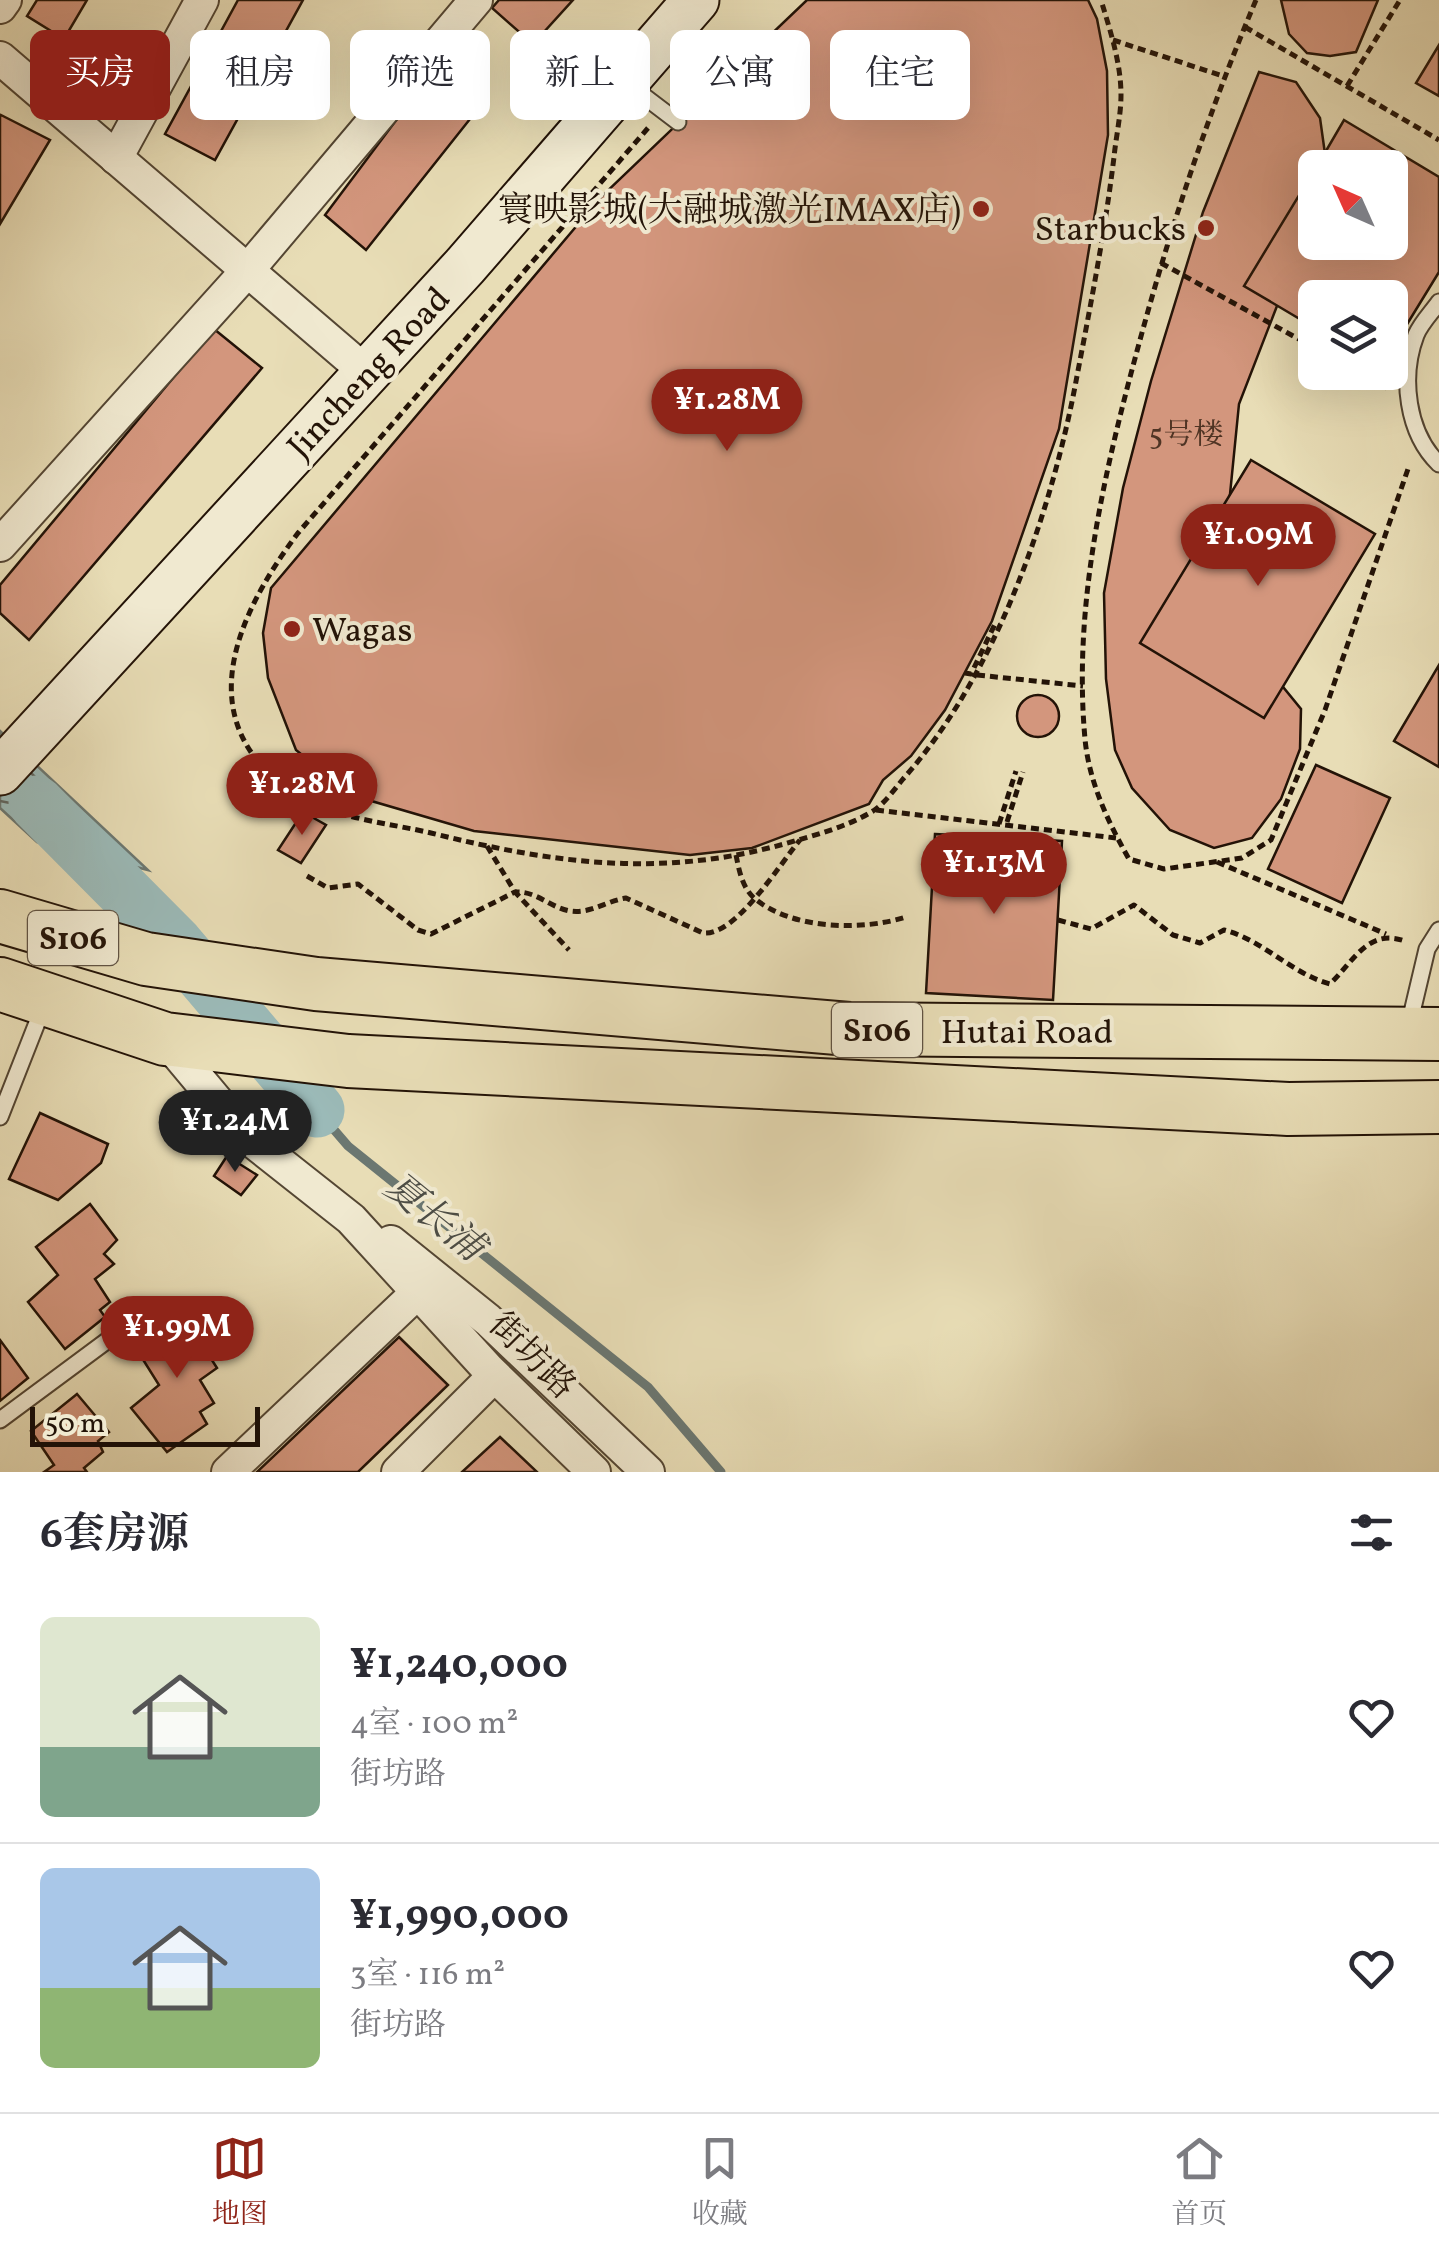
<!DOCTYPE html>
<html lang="zh">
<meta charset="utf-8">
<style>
body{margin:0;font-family:Vollkorn,"Noto Serif SC",serif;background:#f2f2f3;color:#2b2b33;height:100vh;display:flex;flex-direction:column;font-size:38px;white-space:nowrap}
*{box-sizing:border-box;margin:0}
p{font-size:32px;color:#7c7c81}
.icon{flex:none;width:55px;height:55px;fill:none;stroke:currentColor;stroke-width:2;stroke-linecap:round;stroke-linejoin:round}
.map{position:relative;height:1472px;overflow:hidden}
.details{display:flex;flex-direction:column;background:#fff;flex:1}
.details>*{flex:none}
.guide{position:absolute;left:30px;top:30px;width:1380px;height:90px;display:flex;gap:20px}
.needle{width:65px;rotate:315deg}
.controls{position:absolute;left:1298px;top:150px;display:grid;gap:20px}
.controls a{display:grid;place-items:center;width:110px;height:110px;border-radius:15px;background:#fff;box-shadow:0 10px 40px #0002;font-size:50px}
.scale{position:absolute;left:30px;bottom:25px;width:230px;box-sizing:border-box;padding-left:10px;border:5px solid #231307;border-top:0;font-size:28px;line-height:35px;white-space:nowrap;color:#231307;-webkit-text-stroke:8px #f0e9d0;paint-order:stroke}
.price{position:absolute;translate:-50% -85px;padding:0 22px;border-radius:35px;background:#8f2418;color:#fff;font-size:32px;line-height:65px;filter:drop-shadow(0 2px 5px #0008)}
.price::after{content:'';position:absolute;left:50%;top:60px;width:30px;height:22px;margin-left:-15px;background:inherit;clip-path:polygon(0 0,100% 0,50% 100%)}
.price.selected{background:#222;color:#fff}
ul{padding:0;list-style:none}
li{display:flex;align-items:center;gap:30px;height:250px;padding:0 40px}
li+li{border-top:2px solid #e1e1e2}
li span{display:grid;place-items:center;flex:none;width:280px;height:200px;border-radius:15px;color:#555}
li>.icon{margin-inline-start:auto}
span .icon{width:120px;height:120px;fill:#fffc;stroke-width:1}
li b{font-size:42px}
h2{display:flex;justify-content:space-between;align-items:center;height:120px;padding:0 40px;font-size:42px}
.pill{padding:0 35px;border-radius:15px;background:#fff;box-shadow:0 10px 40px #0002;font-size:35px;line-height:90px}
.pill.selected{background:#8f2418;color:#fff}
.dock{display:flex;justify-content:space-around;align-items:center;height:140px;border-top:2px solid #e1e1e2;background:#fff;font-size:28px;color:#7c7c81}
.dock a{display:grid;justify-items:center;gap:5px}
.dock .selected{color:#8f2418}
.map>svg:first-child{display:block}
.water{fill:#9bbab8;stroke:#6b7771;stroke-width:2.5}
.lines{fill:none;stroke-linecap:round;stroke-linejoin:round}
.shore{stroke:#5f6660;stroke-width:2.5}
.stream{stroke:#6b7771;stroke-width:9}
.river{stroke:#9bbab8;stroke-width:55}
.building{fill:#d3967d;stroke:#231307;stroke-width:2.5}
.lane-casing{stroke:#544633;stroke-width:19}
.street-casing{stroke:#544633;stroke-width:36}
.secondary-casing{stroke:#231307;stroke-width:49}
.primary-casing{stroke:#231307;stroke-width:56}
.path{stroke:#231307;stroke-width:5;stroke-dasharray:8 5;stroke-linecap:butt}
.lane{stroke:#f0e9d0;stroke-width:15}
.street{stroke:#f0e9d0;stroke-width:32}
.secondary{stroke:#f0e9d0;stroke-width:45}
.primary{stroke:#e8ddb6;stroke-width:52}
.poi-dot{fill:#8f2418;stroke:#f0e9d0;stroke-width:4}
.labels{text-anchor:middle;stroke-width:8;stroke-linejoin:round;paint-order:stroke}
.number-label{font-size:30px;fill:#4f3424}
.shield{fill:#f0e9d0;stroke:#605343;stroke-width:2.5}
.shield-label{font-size:32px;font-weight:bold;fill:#231307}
.poi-label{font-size:35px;fill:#231307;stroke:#f0e9d0;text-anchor:end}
.street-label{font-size:35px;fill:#231307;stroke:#f0e9d0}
.water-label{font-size:38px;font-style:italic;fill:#4d4d45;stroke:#f0e9d0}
</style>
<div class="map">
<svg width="1439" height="1472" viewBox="0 0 1439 1472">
<rect width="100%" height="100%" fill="#e8ddb6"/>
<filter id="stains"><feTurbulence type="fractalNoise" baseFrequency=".002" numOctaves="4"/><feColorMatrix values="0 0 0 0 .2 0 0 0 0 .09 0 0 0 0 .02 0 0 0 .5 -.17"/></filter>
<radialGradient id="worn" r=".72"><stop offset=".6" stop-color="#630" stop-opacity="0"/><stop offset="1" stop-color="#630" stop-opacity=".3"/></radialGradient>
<polygon class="water" points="0,731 148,870 37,842 0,808"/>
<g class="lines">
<g class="shore">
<polyline points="15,791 48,821 56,822 56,815 23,784"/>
<polyline points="0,801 10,803 42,833 99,846 100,839 32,774"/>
</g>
<polyline class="stream" points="317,1110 348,1146 648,1387 721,1472"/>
<polyline class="river" points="36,803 176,944 317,1110"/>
</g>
<g class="building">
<polygon points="37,0 87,0 64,39 27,16"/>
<polygon points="238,0 303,0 215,160 165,134"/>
<polygon points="499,0 573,0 533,44 492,8"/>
<polygon points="807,0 1088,0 1097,19 1107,71 1108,135 1059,429 992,621 945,710 911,756 883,780 869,804 752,848 690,855 474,831 351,795 296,750 268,678 263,633 271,588 601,197"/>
<polygon points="1281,0 1378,0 1356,52 1330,56 1307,53 1289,34"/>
<polygon points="1439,45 1439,96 1416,83"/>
<polygon points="1259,72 1296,82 1320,118 1327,168 1315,168 1315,208 1239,404 1215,645 1256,664 1283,687 1301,709 1300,749 1281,799 1252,838 1214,848 1170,830 1132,788 1115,750 1106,679 1104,593 1123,488 1151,381 1203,212"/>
<polygon points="424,83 470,119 366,250 325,215"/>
<polygon points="1,115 50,140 0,224 0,117"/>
<polygon points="1344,120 1439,177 1439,272 1390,352 1390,298 1315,298 1315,328 1244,286 1315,169 1315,242 1390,242 1390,168 1316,168"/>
<polygon points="214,329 262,368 29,640 0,613 0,585"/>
<polygon points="1251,460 1375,534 1264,718 1140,643"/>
<polygon points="1439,665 1439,767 1394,741"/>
<circle cx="1038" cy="716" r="21"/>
<polygon points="1316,765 1390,798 1342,903 1268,869"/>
<polygon points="303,812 326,825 301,863 278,850"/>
<polygon points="935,834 1062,841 1053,1000 926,993"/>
<polygon points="40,1113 108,1144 101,1163 58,1200 9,1179"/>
<polygon points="227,1156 257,1175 241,1195 214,1176"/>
<polygon points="90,1204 117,1240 104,1254 114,1264 95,1279 110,1302 100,1310 105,1317 65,1349 28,1302 58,1275 36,1247"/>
<polygon points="189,1309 218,1344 208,1354 217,1368 200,1380 214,1403 200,1412 207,1424 167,1452 131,1408 159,1385 137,1350"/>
<polygon points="399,1337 448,1385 358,1472 257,1472"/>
<polygon points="0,1340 28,1378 0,1401"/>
<polygon points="77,1394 109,1432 98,1441 103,1452 84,1468 87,1472 44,1472 54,1465 31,1431"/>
<polygon points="500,1437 537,1472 462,1472"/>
</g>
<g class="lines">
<g class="lane-casing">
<g id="lane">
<polyline points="628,84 678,122"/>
<path d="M 1439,302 C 1432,312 1421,323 1416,335 C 1400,377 1407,433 1439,464"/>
<polyline points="1409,1025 1427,949 1439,930"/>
<polyline points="0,1117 44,1005"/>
<polyline points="0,1420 143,1314"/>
</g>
</g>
<g class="street-casing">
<g id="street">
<polyline points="0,7 5,0"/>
<polyline points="0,58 367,373"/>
<polyline points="116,158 202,0"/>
<polyline points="0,545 247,271 476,0"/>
<polyline points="165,1039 246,1136 351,1219 489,1370 594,1472"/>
<polyline points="391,1242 488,1320 648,1472"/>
<polyline points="228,1472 418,1292"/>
<polyline points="398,1472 494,1376"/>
</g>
</g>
<g class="secondary-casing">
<polyline id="secondary" points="0,772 465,266 696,0"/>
</g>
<g class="primary-casing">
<g id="primary">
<polyline points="0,916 146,959 316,984 849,1029 1439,1034"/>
<polyline points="0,984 165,1039 348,1061 1288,1109 1439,1107"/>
</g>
</g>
<g class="path">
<path d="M 1256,0 C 1208,113 1169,232 1137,351 C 1103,477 1073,608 1085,739 C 1089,782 1108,822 1129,859 L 1164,869 L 1242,858 L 1271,840 L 1325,710 L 1409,466"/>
<polyline points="1245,27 1439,140"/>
<polyline points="1113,40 1226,77"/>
<polyline points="1347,86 1400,0"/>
<path d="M 648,128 L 298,533 C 236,616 187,722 295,794 C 331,818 389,823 431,833 C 560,865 669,879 798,840 C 823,833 850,825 873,811 C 884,804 894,790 903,779 C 996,675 1052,512 1077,376 C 1091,303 1105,231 1114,157 C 1116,137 1121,115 1121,95 C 1121,63 1110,30 1101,0"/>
<polyline points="1161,263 1315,348"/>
<polyline points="1359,372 1387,388"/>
<polyline points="965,673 971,674 995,624 999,625"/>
<polyline points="977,675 1083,686"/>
<polyline points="876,810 1116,838"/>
<polyline points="1007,822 1023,772"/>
<polyline points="999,824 1016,771"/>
<polyline points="487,846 515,892 569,950"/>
<path d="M 736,855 C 739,870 742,887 754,898 C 792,930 862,931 906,917"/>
<polyline points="1217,862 1386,934"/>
<path d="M 307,876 L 328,888 L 358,884 L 418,930 L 431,934 L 515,892 C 537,891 549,907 570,911 C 591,914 606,901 626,898 L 703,933 C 736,936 779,865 800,840"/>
<path d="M 1058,920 L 1091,929 L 1134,905 L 1173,935 L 1200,943 L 1224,930 C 1263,940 1292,974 1330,984 C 1354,961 1368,928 1405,941"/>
</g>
<use href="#lane" class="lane"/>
<use href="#street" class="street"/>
<use href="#secondary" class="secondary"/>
<use href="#primary" class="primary"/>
</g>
<g class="poi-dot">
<circle cx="981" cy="209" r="10"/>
<circle cx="1206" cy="228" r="10"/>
<circle cx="292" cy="629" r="10"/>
</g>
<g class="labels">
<g class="number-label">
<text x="1186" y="444">5号楼</text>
</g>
<g class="shield">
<rect x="28" y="911" width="90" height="54" rx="8"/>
<rect x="832" y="1003" width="90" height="54" rx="8"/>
</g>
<g class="shield-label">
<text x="73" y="949">S106</text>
<text x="877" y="1041">S106</text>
</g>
<g class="poi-label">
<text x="961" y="221">寰映影城(大融城激光IMAX店)</text>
<text x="1186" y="240">Starbucks</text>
<text x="312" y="641" text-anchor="start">Wagas</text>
</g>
<g class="street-label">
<text transform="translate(368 372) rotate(-47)" y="12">Jincheng Road</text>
<text x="1027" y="1043">Hutai Road</text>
<text transform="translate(533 1355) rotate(45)" y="12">街坊路</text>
</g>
<g class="water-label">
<text transform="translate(435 1216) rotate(39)" y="13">夏长浦</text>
</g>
</g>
<rect width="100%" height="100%" filter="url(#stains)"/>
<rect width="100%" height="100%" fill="url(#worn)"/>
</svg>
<div class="controls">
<a><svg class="needle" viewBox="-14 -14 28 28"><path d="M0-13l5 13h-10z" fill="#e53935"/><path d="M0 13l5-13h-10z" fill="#7c7c81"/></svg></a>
<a><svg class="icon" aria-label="layers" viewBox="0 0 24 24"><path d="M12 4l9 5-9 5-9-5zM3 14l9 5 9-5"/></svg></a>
</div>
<div class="scale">50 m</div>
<b class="price" style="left:727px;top:454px">¥1.28M</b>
<b class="price" style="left:1258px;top:589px">¥1.09M</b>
<b class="price" style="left:302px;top:838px">¥1.28M</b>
<b class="price" style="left:994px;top:917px">¥1.13M</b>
<b class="price selected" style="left:235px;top:1175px">¥1.24M</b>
<b class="price" style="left:177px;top:1381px">¥1.99M</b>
<div class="guide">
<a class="pill selected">买房</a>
<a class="pill">租房</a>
<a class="pill">筛选</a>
<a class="pill">新上</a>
<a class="pill">公寓</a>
<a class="pill">住宅</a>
</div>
</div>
<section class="details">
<h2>6套房源<svg class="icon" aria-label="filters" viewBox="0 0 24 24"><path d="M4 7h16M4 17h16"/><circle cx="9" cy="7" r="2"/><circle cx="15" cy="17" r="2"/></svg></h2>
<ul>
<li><span style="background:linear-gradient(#dfe7d0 65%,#7fa58c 0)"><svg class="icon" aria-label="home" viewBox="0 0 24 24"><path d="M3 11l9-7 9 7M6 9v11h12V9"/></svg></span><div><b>¥1,240,000</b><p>4室 · 100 m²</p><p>街坊路</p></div><svg class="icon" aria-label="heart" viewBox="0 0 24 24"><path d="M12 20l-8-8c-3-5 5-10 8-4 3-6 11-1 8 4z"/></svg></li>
<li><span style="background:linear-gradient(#a9c7e8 60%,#8fb573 0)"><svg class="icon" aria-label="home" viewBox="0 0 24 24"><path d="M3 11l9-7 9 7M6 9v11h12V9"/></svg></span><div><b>¥1,990,000</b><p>3室 · 116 m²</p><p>街坊路</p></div><svg class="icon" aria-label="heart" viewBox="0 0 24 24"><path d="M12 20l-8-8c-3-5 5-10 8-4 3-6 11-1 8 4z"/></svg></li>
</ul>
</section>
<nav class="dock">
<a class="selected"><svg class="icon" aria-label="map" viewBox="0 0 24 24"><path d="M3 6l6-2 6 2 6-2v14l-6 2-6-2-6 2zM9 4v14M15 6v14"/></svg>地图</a>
<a><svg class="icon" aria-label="saved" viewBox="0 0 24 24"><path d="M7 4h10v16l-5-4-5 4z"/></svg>收藏</a>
<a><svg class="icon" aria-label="home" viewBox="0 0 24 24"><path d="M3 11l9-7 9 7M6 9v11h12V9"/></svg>首页</a>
</nav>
